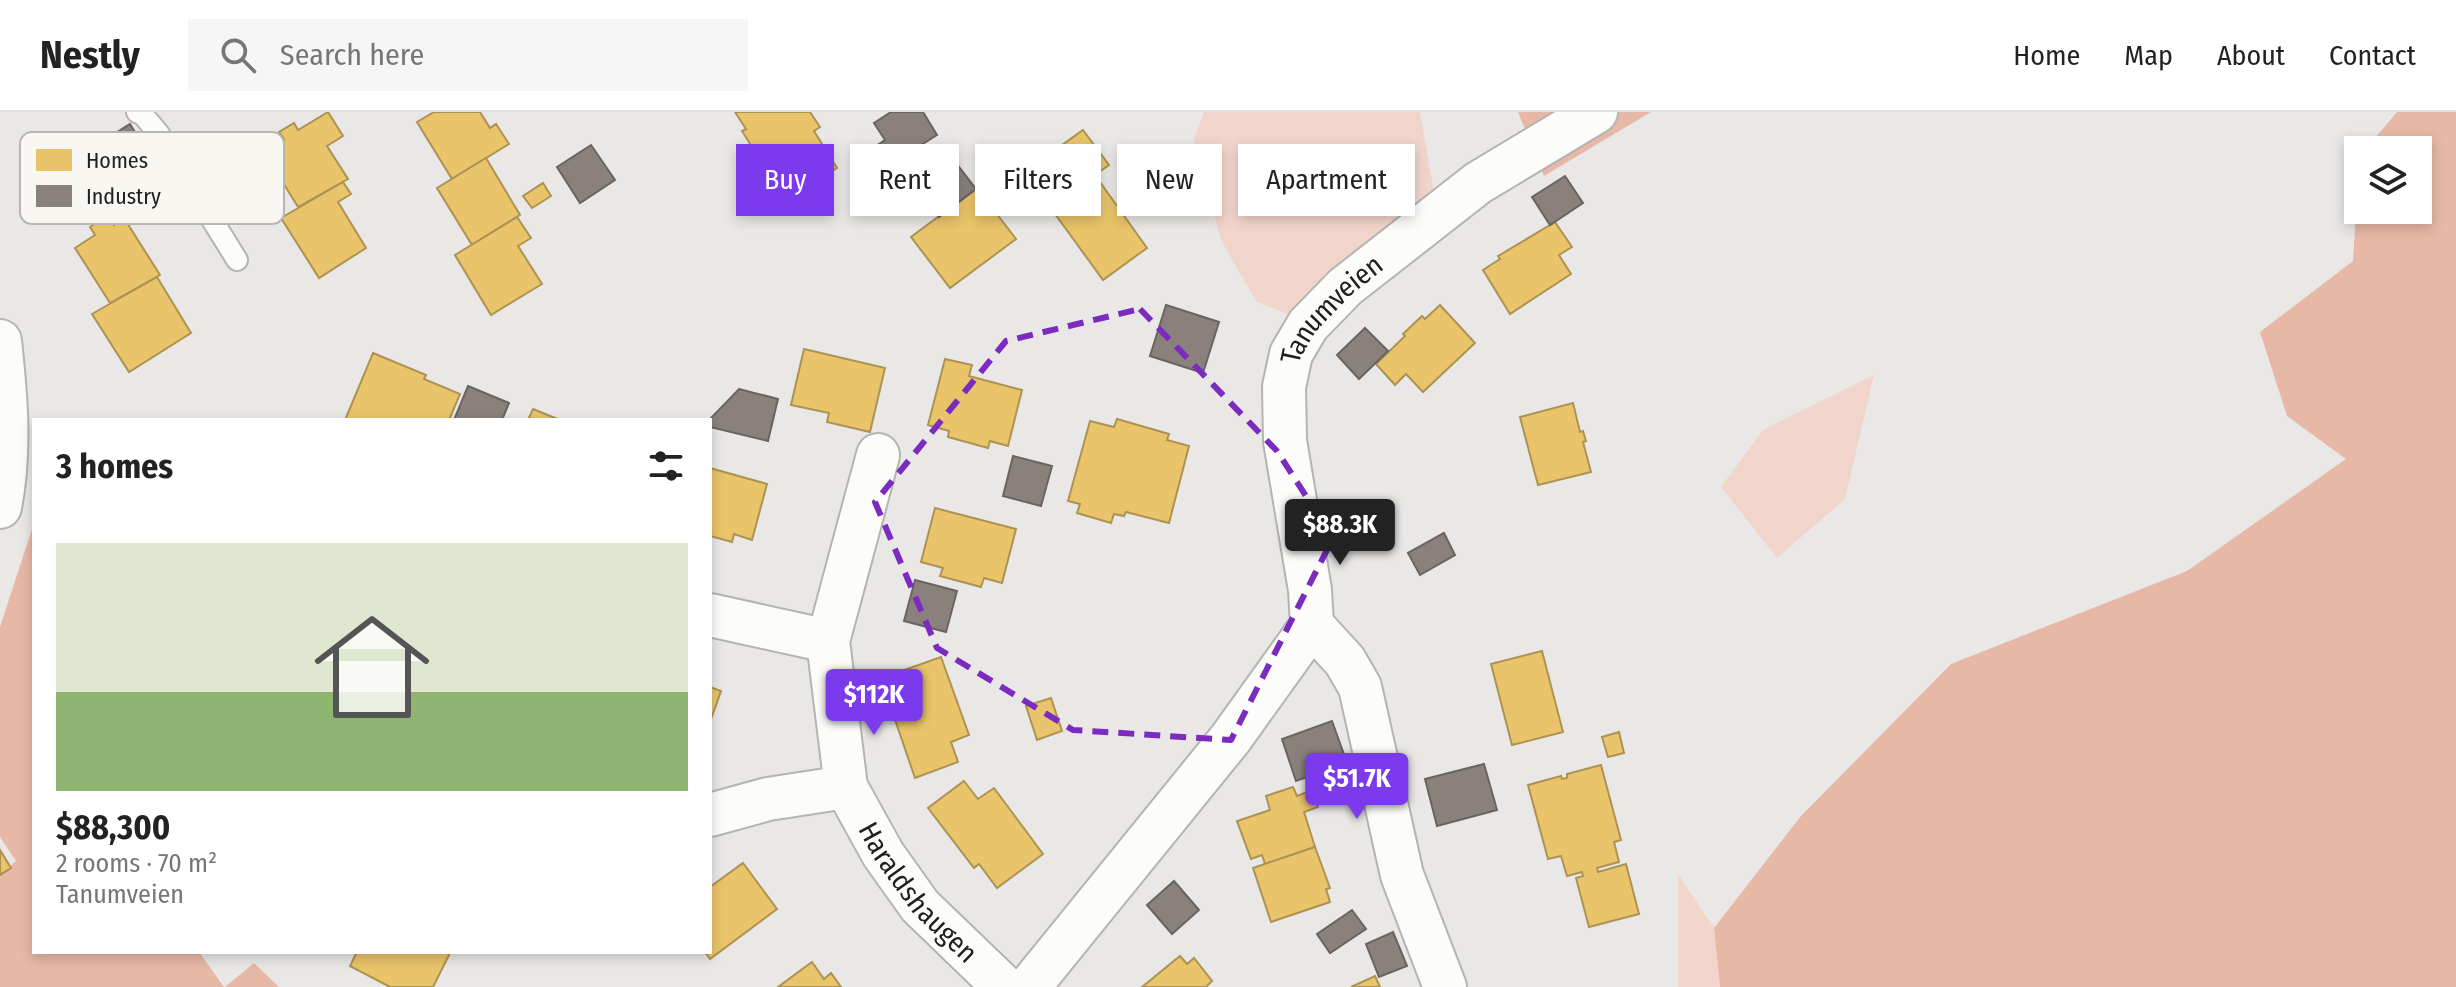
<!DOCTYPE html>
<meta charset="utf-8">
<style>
body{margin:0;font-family:"Fira Sans Condensed",sans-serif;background:#f6f6f6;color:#222;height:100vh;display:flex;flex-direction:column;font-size:30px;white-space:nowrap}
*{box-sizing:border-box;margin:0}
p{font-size:26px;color:#767676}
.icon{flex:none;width:44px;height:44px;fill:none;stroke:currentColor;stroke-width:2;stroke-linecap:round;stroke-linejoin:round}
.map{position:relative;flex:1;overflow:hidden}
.drawer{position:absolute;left:32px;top:306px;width:680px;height:536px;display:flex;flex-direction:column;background:#fff;border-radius:0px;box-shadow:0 4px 12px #0003}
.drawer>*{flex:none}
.hud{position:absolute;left:736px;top:32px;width:760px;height:72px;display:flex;gap:16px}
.controls{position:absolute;left:2344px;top:24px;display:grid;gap:16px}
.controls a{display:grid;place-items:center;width:88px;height:88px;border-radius:0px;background:#fff;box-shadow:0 4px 12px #0003;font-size:40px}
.price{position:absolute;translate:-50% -68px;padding:0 18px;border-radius:8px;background:#7c3aed;color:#fff;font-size:26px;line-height:52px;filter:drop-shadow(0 2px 4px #0008)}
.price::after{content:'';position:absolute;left:50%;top:48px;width:24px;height:18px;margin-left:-12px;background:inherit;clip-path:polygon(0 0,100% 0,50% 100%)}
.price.selected{background:#222;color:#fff}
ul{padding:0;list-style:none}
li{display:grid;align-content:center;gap:16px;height:424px;padding:0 24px}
li span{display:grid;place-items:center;height:248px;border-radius:0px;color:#555}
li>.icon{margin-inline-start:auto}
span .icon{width:144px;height:144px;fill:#fffc;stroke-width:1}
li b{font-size:34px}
h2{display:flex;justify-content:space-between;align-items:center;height:96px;padding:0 24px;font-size:34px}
.pill{padding:0 28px;border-radius:0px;background:#fff;box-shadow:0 4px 12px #0003;font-size:28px;line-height:72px}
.pill.selected{background:#7c3aed;color:#fff}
header{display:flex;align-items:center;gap:48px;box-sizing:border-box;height:112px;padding:0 40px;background:#fff;border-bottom:2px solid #e0e0e0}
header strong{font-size:38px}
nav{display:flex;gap:44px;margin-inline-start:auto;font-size:28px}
.search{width:560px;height:72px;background:#f6f6f6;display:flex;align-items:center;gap:20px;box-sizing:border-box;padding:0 28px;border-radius:0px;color:#767676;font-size:30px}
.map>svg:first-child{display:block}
.green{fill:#f2d5ca}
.forest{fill:#e7b8a6}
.homes{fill:#e9c46a;stroke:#ad9353;stroke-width:2}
.industry{fill:#8a817c;stroke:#6a6460;stroke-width:2}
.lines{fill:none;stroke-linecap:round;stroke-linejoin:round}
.lane-casing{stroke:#b5b4b3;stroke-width:24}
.street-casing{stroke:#b5b4b3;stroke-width:46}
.lane{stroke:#fcfcfb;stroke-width:20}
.street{stroke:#fcfcfb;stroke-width:42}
.marked{fill:none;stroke:#7b2cbf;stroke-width:6;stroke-dasharray:16 10;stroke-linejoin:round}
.labels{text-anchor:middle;stroke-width:8;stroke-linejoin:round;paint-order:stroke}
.street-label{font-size:28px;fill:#20201e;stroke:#f8f7f2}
.key{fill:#f8f7f2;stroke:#b7b6b2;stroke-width:2}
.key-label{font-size:22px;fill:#20201e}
</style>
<header>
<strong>Nestly</strong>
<div class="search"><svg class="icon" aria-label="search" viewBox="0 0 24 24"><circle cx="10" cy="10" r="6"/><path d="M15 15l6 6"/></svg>Search here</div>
<nav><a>Home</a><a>Map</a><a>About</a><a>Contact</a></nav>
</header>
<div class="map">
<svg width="2456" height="875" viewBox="0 0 2456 875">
<rect width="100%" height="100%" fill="#e9e8e6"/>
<g class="green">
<polygon points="1204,0 1420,0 1435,86 1345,175 1289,203 1256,189 1221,128 1194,27"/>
<polygon points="1874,263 1845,387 1777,446 1721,375 1763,318"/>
<polygon points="1678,762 1714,816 1720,875 1678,875"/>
</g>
<g class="forest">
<polygon points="1518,0 1651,0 1544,64"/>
<polygon points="2397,0 2456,0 2456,875 1720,875 1714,816 1801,704 1951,552 2187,459 2346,347 2287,304 2260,220 2353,149 2358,68 2358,98 2418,98 2418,38 2365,38"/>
<polygon points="34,400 34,840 199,840 224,875 0,875 0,762 16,749 0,725 0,515 32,417"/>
<polygon points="254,851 279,875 225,875"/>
</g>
<g class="homes">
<polygon points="328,0 343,24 327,34 348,67 298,95 264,40 284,27 279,20 294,11 298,18"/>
<polygon points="434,0 480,0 490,16 496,12 509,32 452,67 417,10"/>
<polygon points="735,0 810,0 820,15 814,19 837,56 785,88 742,19 746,17"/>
<polygon points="1083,18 1109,53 1095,63 1147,136 1103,168 1034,73 1039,70 1029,57"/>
<polygon points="486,46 520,103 472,133 437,76"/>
<polygon points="343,70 351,82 338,90 366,136 319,166 281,106"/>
<polygon points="543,71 551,84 532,96 523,84"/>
<polygon points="977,76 1016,127 950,176 911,125"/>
<polygon points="108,104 114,113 124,106 160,163 110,191 75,136 95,123 90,115"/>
<polygon points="517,105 531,126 518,134 542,172 491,203 455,143"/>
<polygon points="1555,110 1572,135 1559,143 1571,162 1510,202 1483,158 1500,147 1498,144"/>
<polygon points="157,165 191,221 129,260 92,202"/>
<polygon points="1440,193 1475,231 1423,280 1406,262 1395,273 1376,252 1405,224 1403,222 1422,204 1425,207"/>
<polygon points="804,237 885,256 870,320 827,310 829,301 791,293"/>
<polygon points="373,241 426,263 424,267 460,282 449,308 345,308"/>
<polygon points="945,247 972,253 969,264 1022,278 1008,334 990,329 988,336 948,325 949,319 928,313"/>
<polygon points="1573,291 1580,320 1583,319 1586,329 1583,330 1591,360 1538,373 1520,305"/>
<polygon points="533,297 560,308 528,308"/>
<polygon points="1117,307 1169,322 1167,328 1189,334 1169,411 1126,400 1124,404 1114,402 1111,411 1077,401 1080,392 1068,389 1090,309 1114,315"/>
<polygon points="710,356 767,372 752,428 734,422 732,430 710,424"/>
<polygon points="935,396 1016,417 1002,471 984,466 981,475 940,464 943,456 921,450"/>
<polygon points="1542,539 1563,620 1512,633 1491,552"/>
<polygon points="941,545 969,623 951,630 958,650 915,666 891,596 898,594 887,564"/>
<polygon points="710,575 721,579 710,610"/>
<polygon points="1051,586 1062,619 1037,628 1026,594"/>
<polygon points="1619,620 1624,641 1608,645 1602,625"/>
<polygon points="1601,653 1621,728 1614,730 1619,750 1597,756 1598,760 1626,752 1639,802 1589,815 1576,766 1583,764 1582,760 1567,764 1561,744 1548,747 1528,673 1561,664 1562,667 1567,666 1567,662"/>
<polygon points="964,669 978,687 994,676 1043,742 997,776 979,752 974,756 928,696"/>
<polygon points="1293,675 1297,684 1312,678 1318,695 1304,700 1315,735 1265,752 1262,743 1251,747 1237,709 1270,698 1266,684"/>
<polygon points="1315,735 1330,776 1326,777 1330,790 1271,810 1253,756"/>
<polygon points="0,738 11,756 0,763"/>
<polygon points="743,751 777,797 710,847 705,840 710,840 710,775"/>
<polygon points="357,840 448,840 450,841 433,875 390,875 350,854"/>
<polygon points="1180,844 1187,852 1194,846 1212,869 1206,875 1142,875"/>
<polygon points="812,850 824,867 831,861 841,875 778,875"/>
<polygon points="1375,864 1380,875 1351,875"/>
</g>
<g class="industry">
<polygon points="891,0 923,0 937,23 880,59 867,40 885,28 874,11"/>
<polygon points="130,12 153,49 101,82 78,45"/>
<polygon points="591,33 615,68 580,91 557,55"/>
<polygon points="953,47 976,77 939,105 916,74"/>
<polygon points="1565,64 1583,91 1550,113 1532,85"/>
<polygon points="1166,193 1219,210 1203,261 1150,244"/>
<polygon points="1365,216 1388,239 1359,267 1337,243"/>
<polygon points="468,274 509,291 502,308 454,308"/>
<polygon points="739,277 778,287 768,329 710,315 709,308"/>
<polygon points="1013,344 1052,354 1041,394 1003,384"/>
<polygon points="1444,421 1455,443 1420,463 1408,441"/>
<polygon points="915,468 957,479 946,520 904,509"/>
<polygon points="1332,609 1347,651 1296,669 1282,627"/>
<polygon points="1484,652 1497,698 1437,714 1425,667"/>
<polygon points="1174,769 1199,798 1172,822 1147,793"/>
<polygon points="1352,798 1366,817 1330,841 1317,822"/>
<polygon points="1393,820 1407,854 1379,865 1366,832"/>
</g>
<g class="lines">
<g class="lane-casing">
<polyline id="lane" points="137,0 143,3 159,22 237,148"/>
</g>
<g class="street-casing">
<g id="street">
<path d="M 0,229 C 6,283 11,340 0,395"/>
<path id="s1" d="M 878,343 L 828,529 L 846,675 L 883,742 L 920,794 L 1004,875"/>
<polyline points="710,503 828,529"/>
<polyline points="1312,513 1345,549 1360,575 1402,763 1445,875"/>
<polyline points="710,703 768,687 846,675"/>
<path id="s2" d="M 1029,875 L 1231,626 L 1312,513 L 1310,478 L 1285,329 L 1284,275 L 1291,242 L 1308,213 L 1345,175 L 1478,71 L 1596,0"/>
</g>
</g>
<use href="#lane" class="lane"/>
<use href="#street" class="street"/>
</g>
<path class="marked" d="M 1140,197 L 1277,339 L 1333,426 L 1231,628 L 1073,618 L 937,536 L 875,390 L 1006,229 Z"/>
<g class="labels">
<g class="street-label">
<text dy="10" stroke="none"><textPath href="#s2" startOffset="794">Tanumveien</textPath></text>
<text dy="10" stroke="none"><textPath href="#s1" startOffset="468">Haraldshaugen</textPath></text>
</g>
</g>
<rect x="20" y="20" width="264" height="92" rx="12" class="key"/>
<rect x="36" y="37" width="36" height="22" fill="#e9c46a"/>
<rect x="36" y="73" width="36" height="22" fill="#8a817c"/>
<g class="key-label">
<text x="86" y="56">Homes</text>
<text x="86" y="92">Industry</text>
</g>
</svg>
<div class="controls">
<a><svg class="icon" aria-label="layers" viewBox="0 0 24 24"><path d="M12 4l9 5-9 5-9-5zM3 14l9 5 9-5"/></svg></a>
</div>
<b class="price selected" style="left:1340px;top:455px">$88.3K</b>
<b class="price" style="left:874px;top:625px">$112K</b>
<b class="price" style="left:1357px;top:709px">$51.7K</b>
<div class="hud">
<a class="pill selected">Buy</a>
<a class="pill">Rent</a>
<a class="pill">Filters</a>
<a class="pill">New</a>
<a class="pill">Apartment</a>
</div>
<section class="drawer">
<h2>3 homes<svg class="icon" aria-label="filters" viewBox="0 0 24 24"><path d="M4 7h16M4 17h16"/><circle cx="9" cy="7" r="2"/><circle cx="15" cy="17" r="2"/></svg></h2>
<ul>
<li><span style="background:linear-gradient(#dfe7d0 60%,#8fb573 0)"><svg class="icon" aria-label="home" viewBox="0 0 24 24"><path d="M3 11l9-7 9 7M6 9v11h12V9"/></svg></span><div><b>$88,300</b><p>2 rooms · 70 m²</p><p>Tanumveien</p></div></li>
</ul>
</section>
</div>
